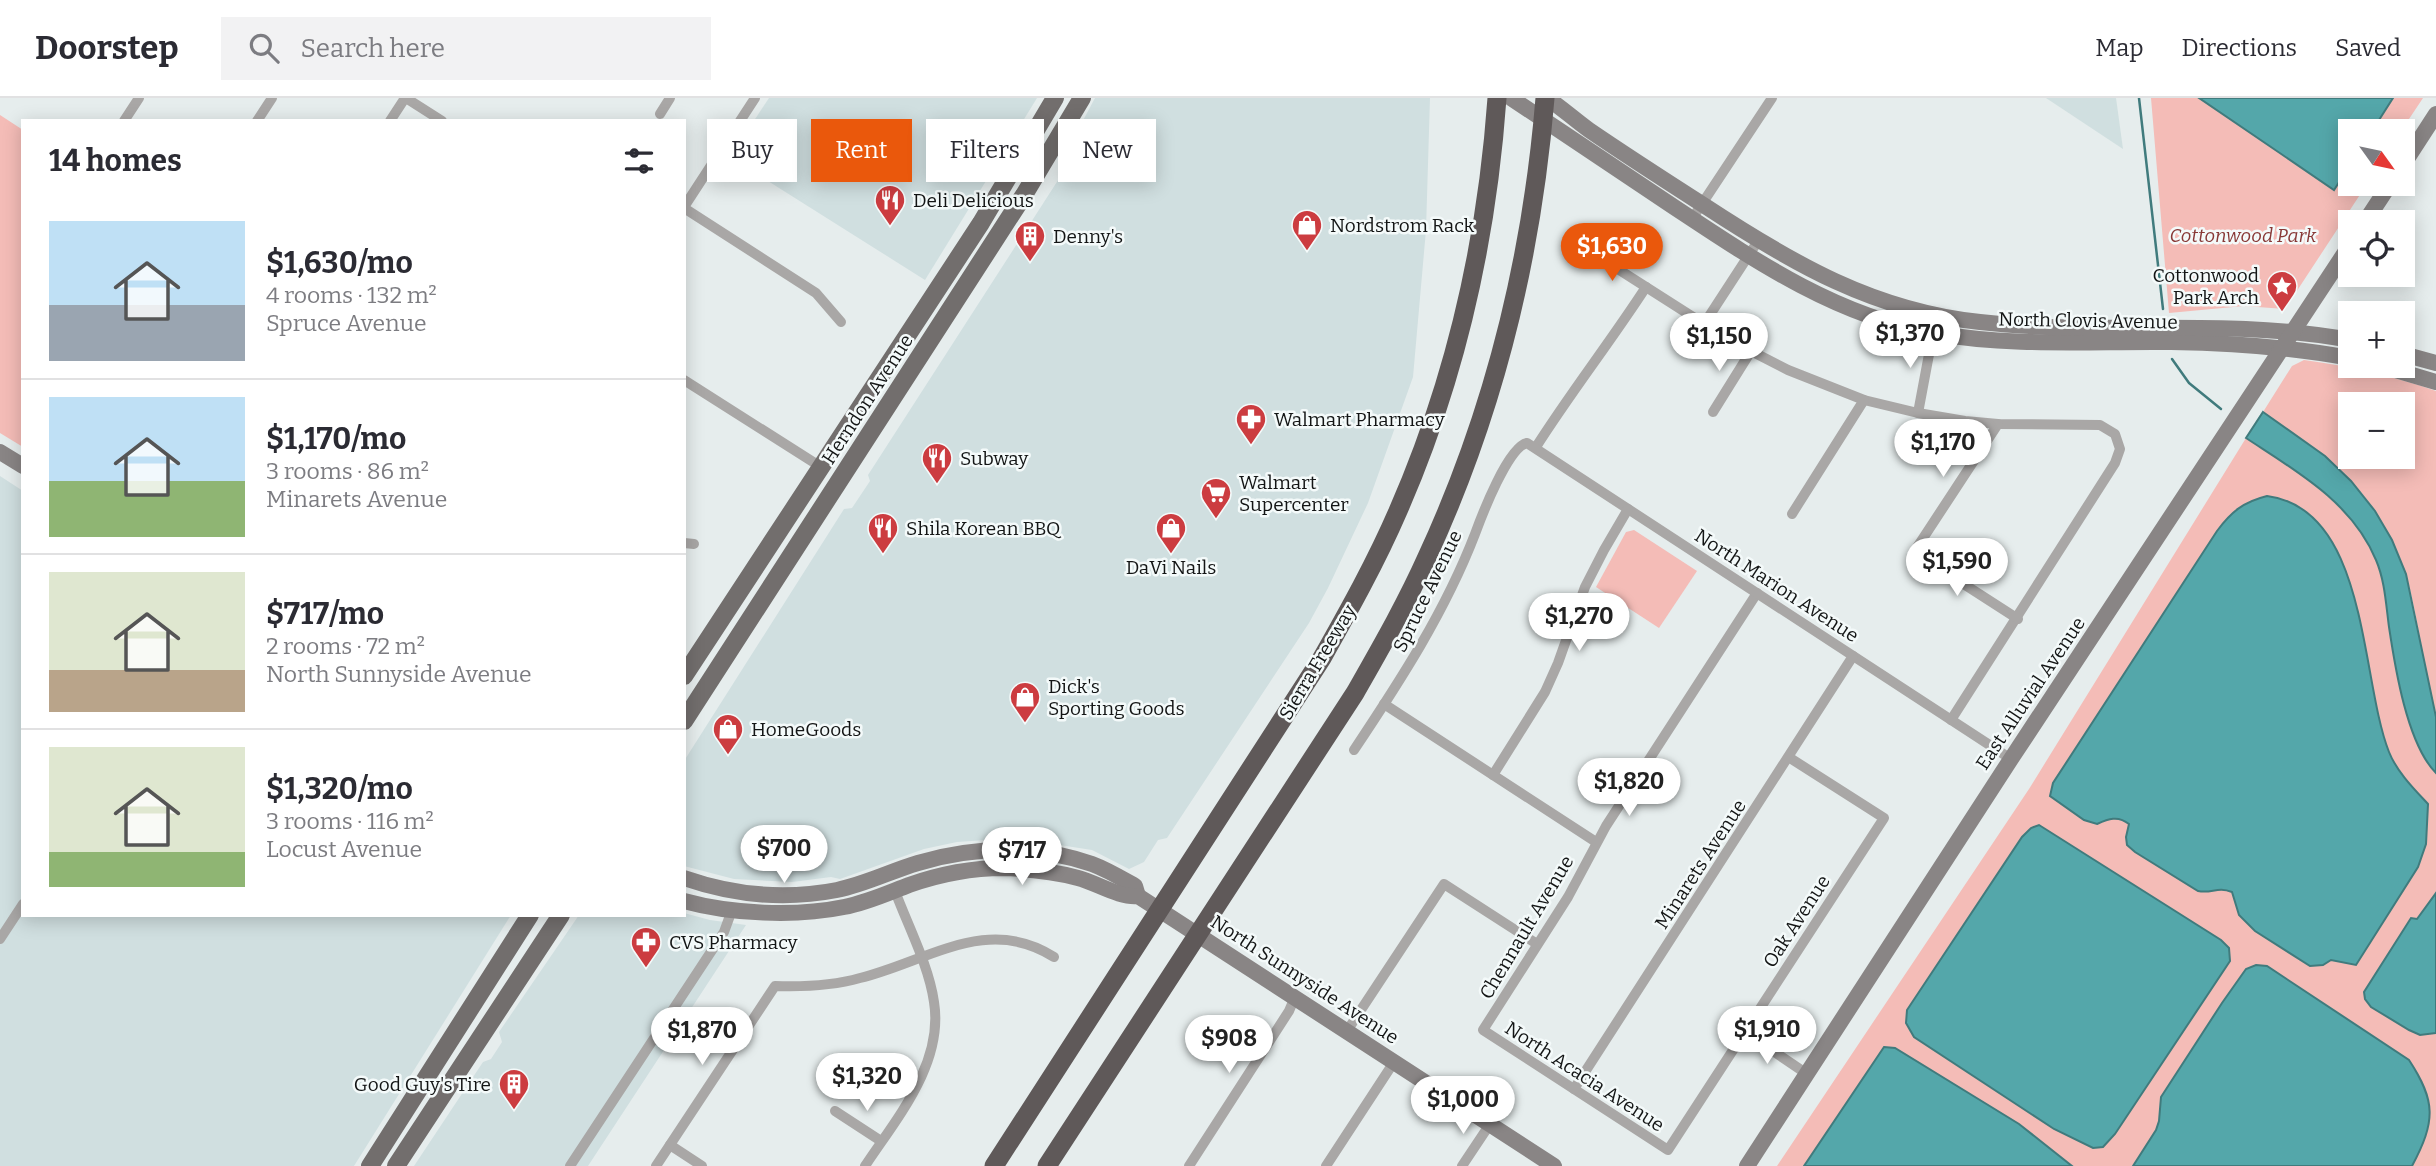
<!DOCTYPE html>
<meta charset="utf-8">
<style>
body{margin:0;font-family:Bitter,serif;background:#f2f2f3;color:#2b2b33;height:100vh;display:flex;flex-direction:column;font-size:26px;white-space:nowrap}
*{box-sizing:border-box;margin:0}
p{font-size:23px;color:#7c7c81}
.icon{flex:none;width:38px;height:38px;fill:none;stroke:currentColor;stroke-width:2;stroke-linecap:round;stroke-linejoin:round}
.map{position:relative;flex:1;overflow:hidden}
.panel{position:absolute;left:21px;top:21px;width:665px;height:798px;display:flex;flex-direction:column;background:#fff;border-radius:0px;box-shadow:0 4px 18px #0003}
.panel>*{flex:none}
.guide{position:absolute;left:707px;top:21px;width:665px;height:63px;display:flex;gap:14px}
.needle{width:46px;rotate:123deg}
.tools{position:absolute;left:2338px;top:21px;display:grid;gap:14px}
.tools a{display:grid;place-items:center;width:77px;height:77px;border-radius:0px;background:#fff;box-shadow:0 4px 18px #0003;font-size:35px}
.price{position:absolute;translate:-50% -60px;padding:0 16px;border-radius:24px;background:#fff;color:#222;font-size:23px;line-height:46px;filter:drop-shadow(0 2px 4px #0008)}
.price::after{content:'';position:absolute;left:50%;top:42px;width:21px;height:16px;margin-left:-10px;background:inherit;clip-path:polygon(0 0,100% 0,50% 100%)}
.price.current{background:#ea580c;color:#fff}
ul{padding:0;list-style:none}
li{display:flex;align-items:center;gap:21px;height:175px;padding:0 28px}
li+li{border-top:2px solid #e1e1e2}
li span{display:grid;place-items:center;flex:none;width:196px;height:140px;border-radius:0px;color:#555}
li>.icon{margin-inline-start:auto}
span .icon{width:84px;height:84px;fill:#fffc;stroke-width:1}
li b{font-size:30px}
h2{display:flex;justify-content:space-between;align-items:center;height:84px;padding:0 28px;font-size:30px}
.tag{padding:0 24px;border-radius:0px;background:#fff;box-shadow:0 4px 18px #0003;font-size:24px;line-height:63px}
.tag.current{background:#ea580c;color:#fff}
header{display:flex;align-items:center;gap:42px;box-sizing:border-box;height:98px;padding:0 35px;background:#fff;border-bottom:2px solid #e1e1e2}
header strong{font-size:33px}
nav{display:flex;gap:38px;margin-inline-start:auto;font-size:24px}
.search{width:490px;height:63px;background:#f2f2f3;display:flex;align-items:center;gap:18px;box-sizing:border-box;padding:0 24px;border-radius:0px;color:#7c7c81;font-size:26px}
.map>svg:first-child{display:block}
.built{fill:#d0dfe0}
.green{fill:#f4bcb7;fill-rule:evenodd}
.water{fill:#54a7aa;stroke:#407b7d;stroke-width:2}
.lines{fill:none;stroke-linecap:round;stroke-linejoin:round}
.stream{stroke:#407b7d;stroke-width:2.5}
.street{stroke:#a9a7a6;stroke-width:10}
.secondary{stroke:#898585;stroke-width:16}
.primary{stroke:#726e6d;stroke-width:18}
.highway{stroke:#5f5959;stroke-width:19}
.labels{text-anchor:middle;stroke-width:5;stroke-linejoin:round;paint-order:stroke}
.poi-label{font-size:19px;fill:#131515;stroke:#f4fafa;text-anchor:start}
.park-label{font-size:19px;font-style:italic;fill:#883836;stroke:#f4fafa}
.street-label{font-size:19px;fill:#131515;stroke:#f4fafa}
</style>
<header>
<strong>Doorstep</strong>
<div class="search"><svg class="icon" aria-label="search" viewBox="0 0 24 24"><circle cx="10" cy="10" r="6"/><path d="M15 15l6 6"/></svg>Search here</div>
<nav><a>Map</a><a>Directions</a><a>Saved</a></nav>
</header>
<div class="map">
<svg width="2436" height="1068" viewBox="0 0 2436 1068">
<rect width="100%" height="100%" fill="#e6eded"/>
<g class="built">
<polygon points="769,0 1037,0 925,182 730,59"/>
<polygon points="1095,0 1430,0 1426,132 1413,279 1368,405 1328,490 1309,525 1167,740 1158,742 1144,764 1129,771 1092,752 1015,740 957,744 924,751 840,781 831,779 792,784 734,781 684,768 684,663 844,411 852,410 870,383 868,377 1082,45 1079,30"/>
<polygon points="2046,0 2116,0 2123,51"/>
<polygon points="0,378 23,393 23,817 511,817 354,1068 0,1068"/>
<polygon points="684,815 710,822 746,827 588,1068 414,1068 483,964 491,961 502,944 499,934 579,817 684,817"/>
</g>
<g class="green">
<polygon points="2151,0 2423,0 2401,33 2350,33 2350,86 2367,86 2285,211 2244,208 2169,215"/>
<polygon points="0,17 23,32 23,349 0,335"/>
<path d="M 2304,262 C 2349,268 2393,278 2436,293 L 2436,619 C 2422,573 2420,523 2406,477 C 2392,431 2361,387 2325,358 C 2305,342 2283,329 2263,314 L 2292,268 ZM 2350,306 L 2403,306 L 2403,359 L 2350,359 Z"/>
<path d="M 2246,340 C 2301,376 2365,413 2383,482 C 2389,506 2387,532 2393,556 C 2404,595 2420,633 2433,672 L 2436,675 L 2436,1068 L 1777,1068 L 2029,691 Z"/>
<polygon points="1634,432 1697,473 1659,530 1596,489 1626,434"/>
</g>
<g class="water">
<polygon points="2199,0 2393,0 2372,33 2350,33 2350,67 2334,92"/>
<path d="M 2263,314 L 2325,358 L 2351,383 L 2375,413 L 2392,442 L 2406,476 L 2436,619 L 2436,675 C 2407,646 2395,569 2389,529 C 2386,507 2385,483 2376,462 C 2352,404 2296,373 2246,340 Z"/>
<path d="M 2267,398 C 2369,411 2360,581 2389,654 C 2397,674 2414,691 2428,706 L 2426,746 L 2418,769 L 2356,867 L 2331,862 L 2323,867 L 2310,868 L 2255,833 L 2239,817 L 2232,794 C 2217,788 2212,796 2198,793 L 2135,754 L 2127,747 L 2126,739 L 2129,726 C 2118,717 2108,721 2097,726 L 2084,722 L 2050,698 L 2053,685 L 2217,433 C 2231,414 2243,404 2267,398 Z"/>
<polygon points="2039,727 2221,842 2229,850 2230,863 2115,1036 2103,1049 2093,1050 2054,1031 1914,939 1906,925 1907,912 2022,739 2031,730"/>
<polygon points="2436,795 2436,935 2420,937 2409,932 2371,909 2365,901 2364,894 2411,820 2417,821"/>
<path d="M 2256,867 L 2267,868 L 2409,962 C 2436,1003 2436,1023 2412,1068 L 2133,1068 L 2156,1032 L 2159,1023 L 2161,999 L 2222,905 L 2246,871 Z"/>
<polygon points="1884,949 1895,950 2019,1026 2072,1068 1804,1068"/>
</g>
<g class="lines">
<g class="stream">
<polyline points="2139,0 2163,211"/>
<polyline points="2172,261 2189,285 2221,311"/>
</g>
<g class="street">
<polyline points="406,0 442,23"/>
<polyline points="660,16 670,0"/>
<polyline points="124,23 139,0"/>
<polyline points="257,23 272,0"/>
<polyline points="390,23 405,0"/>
<polyline points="684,109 755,0"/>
<polyline points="684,110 816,195 841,224"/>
<polyline points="1692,121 1772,0"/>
<polyline points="1591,156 1610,166 1704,226 1751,253 1788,272 1864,302 1918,315 1965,323 1998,326 2100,327 2115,336 2120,351 2115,365 1951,622"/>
<polyline points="1704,226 1758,143"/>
<polyline points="684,282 821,369"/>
<polyline points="1713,314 1751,253"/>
<polyline points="1918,315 1933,235"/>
<polyline points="1998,326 1914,454 2018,521"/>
<path d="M 1536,349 C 1571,294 1611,243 1646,189"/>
<polyline points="1792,416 1864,302"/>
<polyline points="684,445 694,446"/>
<polyline points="1757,495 1606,728 1568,799 1483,932 1668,1052 1884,720 1790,660"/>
<polyline points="1384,606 1596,744"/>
<path d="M 1354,652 C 1400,583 1445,514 1475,436 C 1482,417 1508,349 1527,345 L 2011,661"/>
<polyline points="1493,677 1545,594 1558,565 1585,489 1604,452 1628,411"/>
<polyline points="0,841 23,806"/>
<polyline points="1347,933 1444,786 1537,846"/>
<polyline points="1745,934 1807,976"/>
<polyline points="1574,991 1853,558"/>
<polyline points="835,1013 881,1043"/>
<polyline points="670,1047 702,1068"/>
<polyline points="570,1068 724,834 732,812"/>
<path d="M 656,1068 L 775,888 C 804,889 832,888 860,880 C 926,864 987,816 1054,859"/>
<path d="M 865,1068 C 896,1021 944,966 934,904 C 929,868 908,828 895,793"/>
<polyline points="1189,1068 1289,913 1295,899"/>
<polyline points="1326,1068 1394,964"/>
<polyline points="1462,1068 1490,1026"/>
</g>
<g class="secondary">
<path d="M 1511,0 C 1565,36 1619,72 1674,109 C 1754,162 1836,218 1933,235 C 2013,249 2091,243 2171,244 C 2232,245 2291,249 2350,260"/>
<path d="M 1547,0 C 1562,10 1575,22 1589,32 C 1627,58 1666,83 1705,108 C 1792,165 1874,213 1980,224 C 2104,238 2225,219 2350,242"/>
<polyline points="2403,67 2436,16"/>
<polyline points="2365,124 2390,86"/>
<polyline points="2403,256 2436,265"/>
<polyline points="2382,268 2436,284"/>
<polyline points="0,354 23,368"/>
<path d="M 684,780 C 733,797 786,802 837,792 C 866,786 891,773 918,765 C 973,748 1039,747 1092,766 C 1108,772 1121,780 1135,788 L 1138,798"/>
<path d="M 684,803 C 731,816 796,819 844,809 C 866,805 888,795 909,787 C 940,776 971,770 1004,770 C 1029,771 1053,773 1078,780 C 1097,785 1119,800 1138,798 L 1554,1068"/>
<polyline points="1747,1068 2011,661 2350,147"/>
</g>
<g class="primary">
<polyline points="684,578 981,125 1055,0"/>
<polyline points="684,623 1024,97 1082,0"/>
<polyline points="370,1068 530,817"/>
<polyline points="396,1068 561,817"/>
</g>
<g class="highway">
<path d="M 994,1068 L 1322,560 C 1349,512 1376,464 1398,413 C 1455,283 1487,141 1497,0"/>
<path d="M 1047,1068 L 1355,595 C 1380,551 1406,506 1427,459 C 1494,314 1532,159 1545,0"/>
</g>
</g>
<defs>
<g id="restaurant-pin" transform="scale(1.575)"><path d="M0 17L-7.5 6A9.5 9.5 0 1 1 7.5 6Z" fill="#cc3c40" stroke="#f4fafa"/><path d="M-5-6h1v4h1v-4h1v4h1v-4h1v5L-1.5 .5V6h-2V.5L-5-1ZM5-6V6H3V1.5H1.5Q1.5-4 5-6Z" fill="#fff"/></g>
<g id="shop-pin" transform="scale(1.575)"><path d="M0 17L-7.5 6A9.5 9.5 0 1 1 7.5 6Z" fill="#cc3c40" stroke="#f4fafa"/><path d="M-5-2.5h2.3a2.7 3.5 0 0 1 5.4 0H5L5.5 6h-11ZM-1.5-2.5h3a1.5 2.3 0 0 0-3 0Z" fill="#fff"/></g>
<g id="building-pin" transform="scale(1.575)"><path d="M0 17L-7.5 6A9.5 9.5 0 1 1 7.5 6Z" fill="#cc3c40" stroke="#f4fafa"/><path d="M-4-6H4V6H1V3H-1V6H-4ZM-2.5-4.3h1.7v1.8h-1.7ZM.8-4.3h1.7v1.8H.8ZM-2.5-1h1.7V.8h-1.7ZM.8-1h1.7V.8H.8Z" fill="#fff"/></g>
<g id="sight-pin" transform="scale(1.575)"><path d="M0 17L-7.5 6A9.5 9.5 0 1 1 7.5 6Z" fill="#cc3c40" stroke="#f4fafa"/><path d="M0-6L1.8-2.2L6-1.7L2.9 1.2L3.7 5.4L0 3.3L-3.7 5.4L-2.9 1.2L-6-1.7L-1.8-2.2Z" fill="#fff"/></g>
<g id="pharmacy-pin" transform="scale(1.575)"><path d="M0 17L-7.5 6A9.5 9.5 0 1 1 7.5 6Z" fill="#cc3c40" stroke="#f4fafa"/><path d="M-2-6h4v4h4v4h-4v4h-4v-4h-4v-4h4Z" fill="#fff"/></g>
<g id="supermarket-pin" transform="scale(1.575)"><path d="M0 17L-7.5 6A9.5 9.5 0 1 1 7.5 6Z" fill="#cc3c40" stroke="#f4fafa"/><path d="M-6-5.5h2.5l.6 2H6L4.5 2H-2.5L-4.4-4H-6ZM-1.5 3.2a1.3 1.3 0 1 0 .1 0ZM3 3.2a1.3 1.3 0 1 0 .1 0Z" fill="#fff"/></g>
</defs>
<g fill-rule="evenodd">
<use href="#restaurant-pin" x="890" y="102"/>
<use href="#shop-pin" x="1307" y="127"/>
<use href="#building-pin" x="1030" y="138"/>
<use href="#sight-pin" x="2282" y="188"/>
<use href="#pharmacy-pin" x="1251" y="321"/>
<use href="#restaurant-pin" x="937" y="360"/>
<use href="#supermarket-pin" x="1216" y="395"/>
<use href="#restaurant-pin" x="883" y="430"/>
<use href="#shop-pin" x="1171" y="430"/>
<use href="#shop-pin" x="1025" y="599"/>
<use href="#shop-pin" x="728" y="631"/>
<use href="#pharmacy-pin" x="646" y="844"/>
<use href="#building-pin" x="514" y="986"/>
</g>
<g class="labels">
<g class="poi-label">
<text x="913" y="109">Deli Delicious</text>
<text x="1330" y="134">Nordstrom Rack</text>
<text x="1053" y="145">Denny's</text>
<text x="2259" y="184" text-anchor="end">Cottonwood<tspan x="2259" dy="22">Park Arch</tspan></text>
<text x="1274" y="328">Walmart Pharmacy</text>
<text x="960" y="367">Subway</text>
<text x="1239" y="391">Walmart<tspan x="1239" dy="22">Supercenter</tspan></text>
<text x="906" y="437">Shila Korean BBQ</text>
<text x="1171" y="476" text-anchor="middle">DaVi Nails</text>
<text x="1048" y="595">Dick's<tspan x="1048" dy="22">Sporting Goods</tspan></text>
<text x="751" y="638">HomeGoods</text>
<text x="669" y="851">CVS Pharmacy</text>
<text x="491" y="993" text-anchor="end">Good Guy's Tire</text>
</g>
<g class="park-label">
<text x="2243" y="144">Cottonwood Park</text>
</g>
<g class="street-label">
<text transform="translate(2088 222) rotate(1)" y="7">North Clovis Avenue</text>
<text transform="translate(867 301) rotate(-57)" y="7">Herndon Avenue</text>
<text transform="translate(1777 487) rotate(33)" y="7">North Marion Avenue</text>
<text transform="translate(1427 493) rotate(-64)" y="7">Spruce Avenue</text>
<text transform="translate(1317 564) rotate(-59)" y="7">Sierra Freeway</text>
<text transform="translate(2030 595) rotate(-56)" y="7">East Alluvial Avenue</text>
<text transform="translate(1700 766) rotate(-57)" y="7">Minarets Avenue</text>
<text transform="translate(1796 823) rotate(-57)" y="7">Oak Avenue</text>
<text transform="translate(1526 829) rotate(-59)" y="7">Chennault Avenue</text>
<text transform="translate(1305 881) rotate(33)" y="7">North Sunnyside Avenue</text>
<text transform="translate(1585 978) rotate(33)" y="7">North Acacia Avenue</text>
</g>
</g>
</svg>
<div class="tools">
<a><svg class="needle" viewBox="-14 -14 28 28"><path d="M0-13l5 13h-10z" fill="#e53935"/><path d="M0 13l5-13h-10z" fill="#7c7c81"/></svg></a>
<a><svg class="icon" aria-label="locate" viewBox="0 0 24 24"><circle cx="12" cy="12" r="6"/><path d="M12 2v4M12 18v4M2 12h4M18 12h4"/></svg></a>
<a>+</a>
<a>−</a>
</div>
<b class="price current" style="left:1612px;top:185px">$1,630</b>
<b class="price" style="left:1910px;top:272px">$1,370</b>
<b class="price" style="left:1719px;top:275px">$1,150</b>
<b class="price" style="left:1943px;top:381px">$1,170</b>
<b class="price" style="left:1957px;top:500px">$1,590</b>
<b class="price" style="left:1579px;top:555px">$1,270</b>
<b class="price" style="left:1629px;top:720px">$1,820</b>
<b class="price" style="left:784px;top:787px">$700</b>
<b class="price" style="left:1022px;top:789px">$717</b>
<b class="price" style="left:1767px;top:968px">$1,910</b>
<b class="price" style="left:702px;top:969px">$1,870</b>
<b class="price" style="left:1229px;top:977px">$908</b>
<b class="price" style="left:867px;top:1015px">$1,320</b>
<b class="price" style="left:1463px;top:1038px">$1,000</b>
<div class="guide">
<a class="tag">Buy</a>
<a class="tag current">Rent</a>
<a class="tag">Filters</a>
<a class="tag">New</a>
</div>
<section class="panel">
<h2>14 homes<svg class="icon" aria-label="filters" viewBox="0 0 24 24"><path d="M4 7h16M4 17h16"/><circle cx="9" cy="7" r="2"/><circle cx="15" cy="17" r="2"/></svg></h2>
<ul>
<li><span style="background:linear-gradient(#bfe0f5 60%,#9aa5b1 0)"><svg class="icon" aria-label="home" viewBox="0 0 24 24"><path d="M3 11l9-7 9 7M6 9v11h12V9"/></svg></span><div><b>$1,630/mo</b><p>4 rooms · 132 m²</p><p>Spruce Avenue</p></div></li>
<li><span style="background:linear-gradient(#bfe0f5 60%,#8fb573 0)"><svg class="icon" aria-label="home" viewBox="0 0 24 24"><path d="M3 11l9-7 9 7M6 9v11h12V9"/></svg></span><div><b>$1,170/mo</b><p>3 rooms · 86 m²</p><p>Minarets Avenue</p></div></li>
<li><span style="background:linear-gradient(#dfe7d0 70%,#b9a48a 0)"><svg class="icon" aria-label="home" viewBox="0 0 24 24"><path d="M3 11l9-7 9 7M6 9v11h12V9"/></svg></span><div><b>$717/mo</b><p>2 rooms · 72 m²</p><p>North Sunnyside Avenue</p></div></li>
<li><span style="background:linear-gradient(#dfe7d0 75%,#8fb573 0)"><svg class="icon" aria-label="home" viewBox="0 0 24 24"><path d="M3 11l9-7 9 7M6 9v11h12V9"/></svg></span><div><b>$1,320/mo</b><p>3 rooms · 116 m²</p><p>Locust Avenue</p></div></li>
</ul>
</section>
</div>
